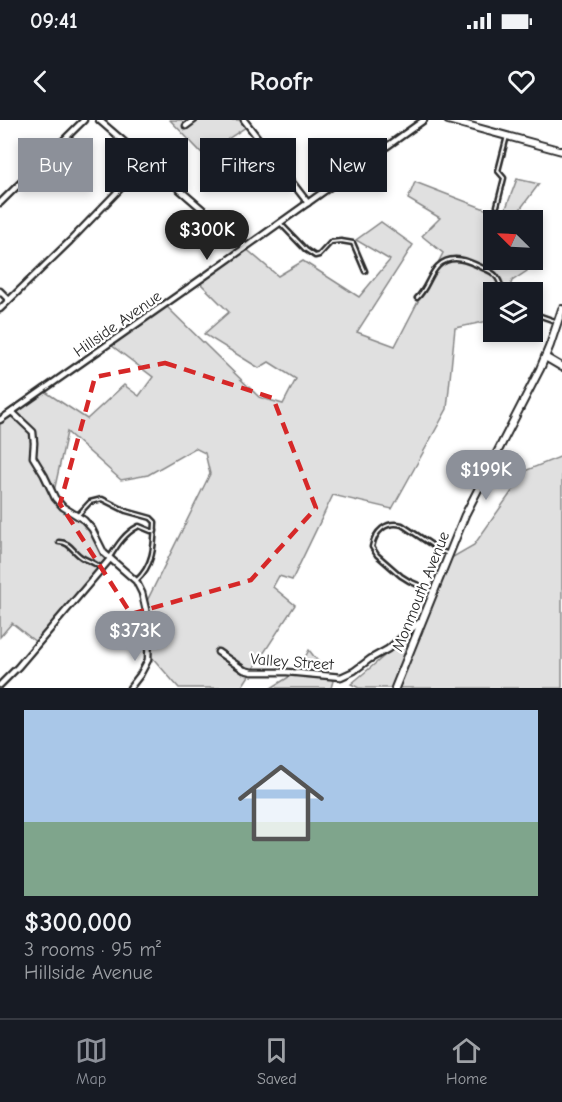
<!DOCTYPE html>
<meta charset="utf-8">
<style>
body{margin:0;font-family:"Comic Neue",sans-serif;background:#242831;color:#f1f3f6;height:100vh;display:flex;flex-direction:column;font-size:22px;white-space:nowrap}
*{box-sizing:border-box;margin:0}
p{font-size:20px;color:#9ea1a6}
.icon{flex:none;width:33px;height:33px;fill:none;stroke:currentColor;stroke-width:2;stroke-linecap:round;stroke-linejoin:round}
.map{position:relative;height:568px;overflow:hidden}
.panel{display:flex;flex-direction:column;background:#171b24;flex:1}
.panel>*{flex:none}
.top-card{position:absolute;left:18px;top:18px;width:526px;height:54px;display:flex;gap:12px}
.needle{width:39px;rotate:294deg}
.tools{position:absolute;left:483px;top:90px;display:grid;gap:12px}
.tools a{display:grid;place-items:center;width:60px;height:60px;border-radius:0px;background:#171b24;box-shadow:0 3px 9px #0003;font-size:30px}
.price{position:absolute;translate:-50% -51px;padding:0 14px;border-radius:21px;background:#8c9099;color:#fff;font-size:20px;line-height:39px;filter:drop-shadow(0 2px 3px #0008)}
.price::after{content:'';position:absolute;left:50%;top:36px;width:18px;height:14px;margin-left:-9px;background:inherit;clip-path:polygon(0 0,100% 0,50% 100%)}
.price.selected{background:#222;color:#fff}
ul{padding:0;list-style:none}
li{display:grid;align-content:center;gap:12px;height:318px;padding:0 24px}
li span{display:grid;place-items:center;height:186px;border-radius:0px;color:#555}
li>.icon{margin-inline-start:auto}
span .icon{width:108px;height:108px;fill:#fffc;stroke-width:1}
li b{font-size:26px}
.tag{padding:0 21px;border-radius:0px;background:#171b24;box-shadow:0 3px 9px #0003;font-size:21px;line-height:54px}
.tag.selected{background:#8c9099;color:#fff}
.status{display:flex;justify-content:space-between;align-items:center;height:42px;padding:0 30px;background:#171b24;direction:ltr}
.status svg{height:16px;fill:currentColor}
header{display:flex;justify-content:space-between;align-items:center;height:78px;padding:0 24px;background:#171b24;font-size:27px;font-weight:600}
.dock{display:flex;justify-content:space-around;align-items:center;height:84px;border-top:2px solid #363941;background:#171b24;font-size:16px;color:#9ea1a6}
.dock a{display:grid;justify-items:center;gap:3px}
.dock .selected{color:#8c9099}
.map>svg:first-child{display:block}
.green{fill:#e0e0e0;stroke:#868686;stroke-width:1.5}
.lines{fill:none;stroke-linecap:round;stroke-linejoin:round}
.service-casing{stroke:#2b2b2b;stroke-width:7}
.minor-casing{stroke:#2b2b2b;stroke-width:9}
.tertiary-casing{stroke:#2b2b2b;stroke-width:10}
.service{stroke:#fff;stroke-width:2}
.minor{stroke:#fff;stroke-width:4.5}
.tertiary{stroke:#fff;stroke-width:6}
.marked{fill:none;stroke:#d62828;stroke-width:4.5;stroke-dasharray:12 8;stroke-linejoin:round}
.labels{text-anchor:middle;stroke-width:4.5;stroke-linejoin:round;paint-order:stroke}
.street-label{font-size:16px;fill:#2b2b2b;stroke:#fff}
</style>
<div class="status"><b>09:41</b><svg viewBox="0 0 49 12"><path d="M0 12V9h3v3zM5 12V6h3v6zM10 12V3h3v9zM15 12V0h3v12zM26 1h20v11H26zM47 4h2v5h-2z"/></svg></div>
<header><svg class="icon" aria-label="back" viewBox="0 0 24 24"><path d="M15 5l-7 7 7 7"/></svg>Roofr<svg class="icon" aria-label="heart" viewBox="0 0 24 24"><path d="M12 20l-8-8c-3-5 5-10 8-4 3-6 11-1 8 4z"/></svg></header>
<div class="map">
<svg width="562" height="568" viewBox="0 0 562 568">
<rect width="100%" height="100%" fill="#fff"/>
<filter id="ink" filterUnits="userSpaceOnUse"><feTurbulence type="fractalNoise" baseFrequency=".0167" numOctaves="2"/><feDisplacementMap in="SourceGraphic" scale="12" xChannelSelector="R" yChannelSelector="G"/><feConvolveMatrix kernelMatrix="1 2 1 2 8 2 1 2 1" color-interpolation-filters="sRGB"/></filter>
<g filter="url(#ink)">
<g class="green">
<polygon points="170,0 245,0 249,5 222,23 223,55"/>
<polygon points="517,59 539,64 512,100 494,100 494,140 521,140 527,151 512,161 508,172 494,172 493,200 455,208 447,289 392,389 333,375 292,460 279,456 273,467 295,485 241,568 179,568 150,535 145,485 210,354 205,333 195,328 148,355 121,360 67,312 53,376 90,404 109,437 37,523 12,503 0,517 0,304 14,289 41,269 87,299 124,265 139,276 153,257 107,222 164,184 259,277 283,284 296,259 269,242 259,248 204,214 229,192 198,161 244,127 278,156 303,141 359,177 390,140 356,120 381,102 413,125 357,212 395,226 443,133 422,116 440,98 408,79 415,62 503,96"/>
<polygon points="562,336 562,568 359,568 351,564 421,505 446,441 474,425 527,350"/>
<polygon points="309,530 333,561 331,568 271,568 297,552"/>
</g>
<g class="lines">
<g class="service-casing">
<g id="service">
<polyline points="497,86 504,58 498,51 507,16"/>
<polyline points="280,103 306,130 315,136 319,135 331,122 341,121 353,123 365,151"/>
<path d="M 417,178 C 427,169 429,155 438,146 C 452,133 469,141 483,148 C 487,150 492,152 495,155 C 500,160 501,166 503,172"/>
<polyline points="532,193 555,201"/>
<path d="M 78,395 L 90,382 L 102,379 L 126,391 L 151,398 L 155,402 C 154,425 154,445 136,461"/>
<path d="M 59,422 C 71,422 73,433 83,438 C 89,441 95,443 101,448"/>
<path d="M 110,437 C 118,424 125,413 139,406 L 151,411 L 155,411"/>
<path d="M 432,471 L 409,461 L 401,456 L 377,435 L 372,427 C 375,411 386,401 402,405 L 441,431 L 449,434"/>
</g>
</g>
<g class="minor-casing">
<g id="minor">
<polyline points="99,0 246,127"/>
<polyline points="244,0 308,83"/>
<polyline points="186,6 194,0"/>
<polyline points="0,83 84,0"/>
<polyline points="0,171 9,180"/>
<polyline points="0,189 70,121 146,42"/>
<polyline points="12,292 33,312 34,323 33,337 44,355 55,378 63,387 84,400 92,409 104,433 136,461 142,473 146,490 149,513 148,540 140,555 130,568"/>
<polyline points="0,300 208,154 424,0"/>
<polyline points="218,532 244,550 252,552 287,552 341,557 354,551 370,539 388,529 421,501"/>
<polyline points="0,565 18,547 110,439"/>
</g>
</g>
<g class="tertiary-casing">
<g id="tertiary">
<polyline points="448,0 562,31"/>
<polyline points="545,237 562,247"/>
<polyline points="395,568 465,395 540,249 550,225 562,189"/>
</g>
</g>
<use href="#service" class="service"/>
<use href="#minor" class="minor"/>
<use href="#tertiary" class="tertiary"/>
</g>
</g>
<path class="marked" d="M 165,243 L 273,278 L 316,388 L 251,460 L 131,494 L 60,384 L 95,257 Z"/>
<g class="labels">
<g class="street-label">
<text transform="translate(117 203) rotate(-35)" y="6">Hillside Avenue</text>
<text transform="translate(420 471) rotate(-68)" y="6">Monmouth Avenue</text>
<text transform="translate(292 541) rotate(4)" y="6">Valley Street</text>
</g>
</g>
</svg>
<div class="tools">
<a><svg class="needle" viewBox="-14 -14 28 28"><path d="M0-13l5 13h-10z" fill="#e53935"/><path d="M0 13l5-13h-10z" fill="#9ea1a6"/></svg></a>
<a><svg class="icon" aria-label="layers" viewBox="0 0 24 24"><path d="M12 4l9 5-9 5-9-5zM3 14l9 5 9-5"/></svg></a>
</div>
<b class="price selected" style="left:207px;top:141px">$300K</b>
<b class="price" style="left:486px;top:381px">$199K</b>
<b class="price" style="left:135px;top:542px">$373K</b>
<div class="top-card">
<a class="tag selected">Buy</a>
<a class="tag">Rent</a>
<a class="tag">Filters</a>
<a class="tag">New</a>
</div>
</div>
<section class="panel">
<ul>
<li><span style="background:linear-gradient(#a9c7e8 60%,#7fa58c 0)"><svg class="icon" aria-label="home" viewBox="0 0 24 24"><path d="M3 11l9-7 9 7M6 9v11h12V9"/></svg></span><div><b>$300,000</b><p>3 rooms · 95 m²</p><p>Hillside Avenue</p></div></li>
</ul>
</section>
<nav class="dock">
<a class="selected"><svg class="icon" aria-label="map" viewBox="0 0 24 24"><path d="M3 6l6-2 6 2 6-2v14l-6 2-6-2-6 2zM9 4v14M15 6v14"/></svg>Map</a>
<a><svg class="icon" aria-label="saved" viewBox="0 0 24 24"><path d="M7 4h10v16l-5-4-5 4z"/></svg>Saved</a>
<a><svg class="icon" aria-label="home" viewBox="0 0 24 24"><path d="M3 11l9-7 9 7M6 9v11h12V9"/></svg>Home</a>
</nav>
